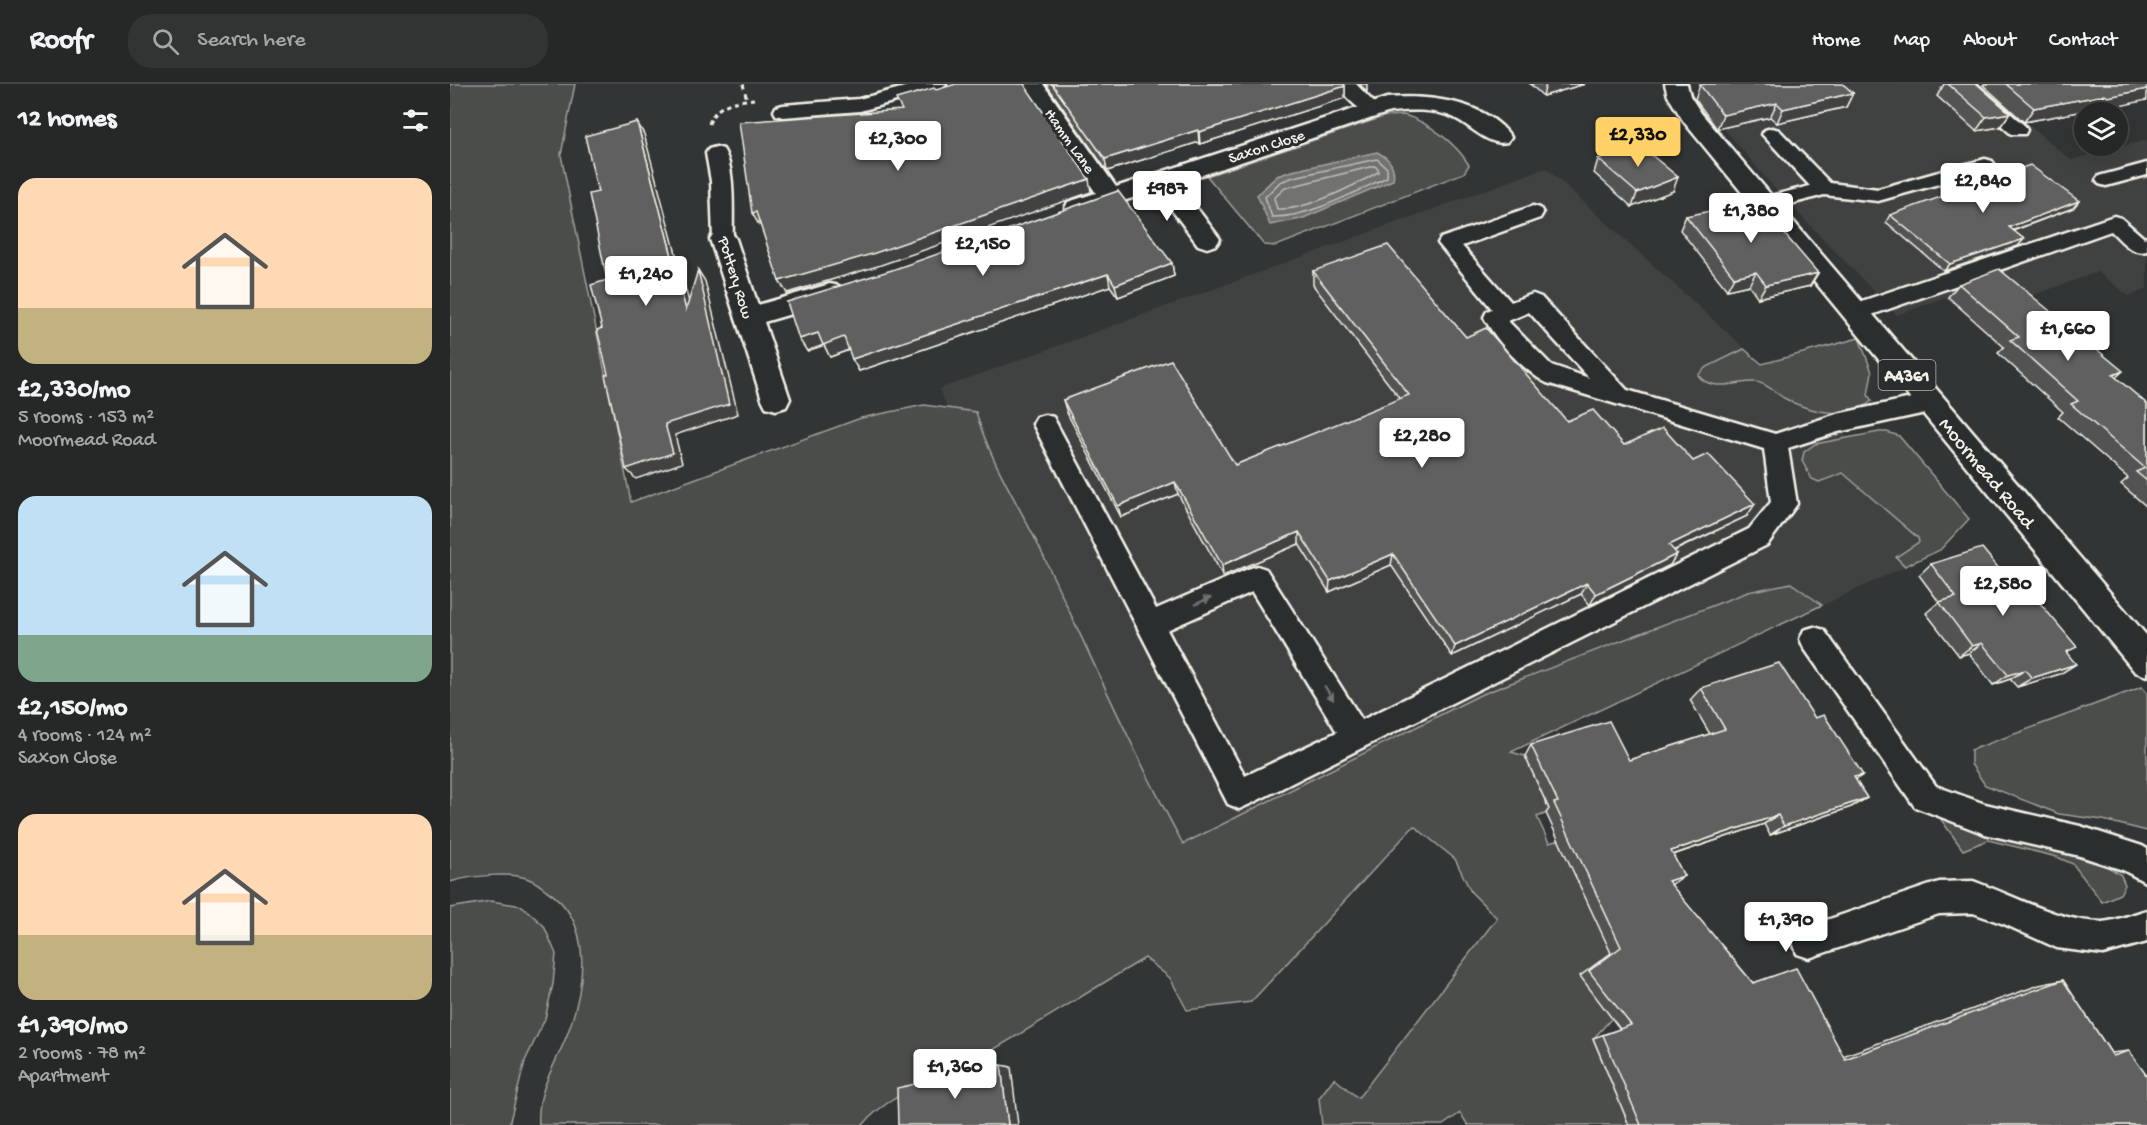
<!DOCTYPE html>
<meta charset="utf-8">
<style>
body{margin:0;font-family:"Gochi Hand",sans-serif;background:#323434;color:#f1f3f6;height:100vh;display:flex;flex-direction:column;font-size:22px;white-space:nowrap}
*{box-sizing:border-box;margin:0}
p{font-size:20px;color:#a4a6a8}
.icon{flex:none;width:33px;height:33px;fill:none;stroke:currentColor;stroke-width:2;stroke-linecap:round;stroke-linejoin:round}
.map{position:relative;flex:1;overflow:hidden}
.sheet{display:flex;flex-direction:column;background:#262828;width:450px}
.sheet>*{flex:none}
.buttons{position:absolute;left:1624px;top:18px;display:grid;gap:12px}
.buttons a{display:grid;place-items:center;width:54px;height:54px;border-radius:50%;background:#262828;box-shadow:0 6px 24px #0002,0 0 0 2px #424445;font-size:30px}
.price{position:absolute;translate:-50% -51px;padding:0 14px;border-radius:6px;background:#fff;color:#222;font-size:20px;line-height:39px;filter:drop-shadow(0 2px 3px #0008)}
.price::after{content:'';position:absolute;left:50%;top:36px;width:18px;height:14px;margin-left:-9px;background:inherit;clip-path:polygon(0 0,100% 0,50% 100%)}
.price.active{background:#ffd166;color:#111}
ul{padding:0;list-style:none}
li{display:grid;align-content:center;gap:12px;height:318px;padding:0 18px}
li span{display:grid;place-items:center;height:186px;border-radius:18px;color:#555}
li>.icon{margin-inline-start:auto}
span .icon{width:108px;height:108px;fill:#fffc;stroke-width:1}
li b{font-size:26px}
h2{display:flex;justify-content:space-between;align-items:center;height:72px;padding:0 18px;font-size:26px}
header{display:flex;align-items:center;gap:36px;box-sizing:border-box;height:84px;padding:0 30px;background:#262828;border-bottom:2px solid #424445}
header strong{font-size:28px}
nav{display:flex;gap:33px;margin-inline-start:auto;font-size:21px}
.search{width:420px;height:54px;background:#323434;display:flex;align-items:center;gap:15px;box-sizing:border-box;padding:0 21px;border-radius:24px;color:#a4a6a8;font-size:22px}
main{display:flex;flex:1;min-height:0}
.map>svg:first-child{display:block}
.built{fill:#404242}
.green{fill:#4b4d4c;stroke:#a09f9a;stroke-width:1.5}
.water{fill:#727370;stroke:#a6a5a0;stroke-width:1.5}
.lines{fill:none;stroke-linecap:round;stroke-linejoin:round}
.shore{stroke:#c0bfb8;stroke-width:1.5}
.service-casing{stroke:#f4f1e8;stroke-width:5}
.minor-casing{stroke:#f4f1e8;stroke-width:5}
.primary-casing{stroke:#f4f1e8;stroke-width:5}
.path{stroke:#f4f1e8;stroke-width:3;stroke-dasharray:4.5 4;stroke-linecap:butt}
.service{fill:#2a2d2e;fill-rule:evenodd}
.minor{fill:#2a2d2e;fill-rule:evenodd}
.primary{fill:#2a2d2e;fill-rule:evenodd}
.wall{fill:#525352;stroke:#f4f1e8;stroke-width:1.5}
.shaded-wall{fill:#424342;stroke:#f4f1e8;stroke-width:1.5}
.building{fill:#5f605f;stroke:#f4f1e8;stroke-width:1.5}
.oneway{fill:#71726f}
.labels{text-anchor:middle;stroke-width:6;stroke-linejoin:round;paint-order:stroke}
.far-street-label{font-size:16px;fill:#f4f1e8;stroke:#2a2d2e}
.shield{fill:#2a2d2e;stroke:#b7b6b0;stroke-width:1.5}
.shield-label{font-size:18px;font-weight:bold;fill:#f4f1e8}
.street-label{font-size:20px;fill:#f4f1e8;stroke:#2a2d2e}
</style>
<header>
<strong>Roofr</strong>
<div class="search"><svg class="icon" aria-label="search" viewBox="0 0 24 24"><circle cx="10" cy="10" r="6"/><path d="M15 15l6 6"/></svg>Search here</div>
<nav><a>Home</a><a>Map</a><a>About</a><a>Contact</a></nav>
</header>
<main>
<section class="sheet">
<h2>12 homes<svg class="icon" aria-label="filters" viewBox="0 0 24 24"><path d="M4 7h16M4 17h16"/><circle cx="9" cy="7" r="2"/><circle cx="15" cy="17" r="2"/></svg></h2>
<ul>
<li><span style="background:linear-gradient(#ffd9b3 70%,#c2b280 0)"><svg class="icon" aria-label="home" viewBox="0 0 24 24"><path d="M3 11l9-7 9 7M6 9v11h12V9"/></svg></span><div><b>£2,330/mo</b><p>5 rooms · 153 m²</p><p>Moormead Road</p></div></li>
<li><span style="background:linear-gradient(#bfe0f5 75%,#7fa58c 0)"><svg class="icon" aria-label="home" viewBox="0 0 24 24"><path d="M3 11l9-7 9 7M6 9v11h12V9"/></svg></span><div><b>£2,150/mo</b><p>4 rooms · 124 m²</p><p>Saxon Close</p></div></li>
<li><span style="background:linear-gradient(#ffd9b3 65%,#c2b280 0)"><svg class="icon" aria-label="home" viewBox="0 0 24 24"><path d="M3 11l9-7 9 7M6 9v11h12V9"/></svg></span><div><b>£1,390/mo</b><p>2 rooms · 78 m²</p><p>Apartment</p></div></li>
</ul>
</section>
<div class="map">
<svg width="1697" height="1041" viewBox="0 0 1697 1041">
<rect width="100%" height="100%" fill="#323535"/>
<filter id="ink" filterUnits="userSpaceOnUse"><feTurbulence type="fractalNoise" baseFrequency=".0167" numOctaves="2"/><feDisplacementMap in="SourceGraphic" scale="12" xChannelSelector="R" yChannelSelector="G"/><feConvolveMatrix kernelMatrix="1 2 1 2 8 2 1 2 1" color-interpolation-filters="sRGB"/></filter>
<g filter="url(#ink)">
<g class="built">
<polygon points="1312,0 1529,0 1621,76 1697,56 1697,205 1679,212 1648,188 1578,213 1552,192 1447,231 1324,104 1273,43"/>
<polygon points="1096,84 1312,280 1333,275 1490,466 723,827 489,305"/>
</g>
<g class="green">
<path d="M 0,0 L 125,0 L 111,71 L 181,418 L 411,334 L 474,321 L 526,328 C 540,378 570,422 592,469 C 638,566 682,666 733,760 L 1030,611 L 1298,508 L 1341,499 L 1372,521 L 1061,668 L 1075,672 L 1100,728 L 1087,733 L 1099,759 L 1109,756 L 1142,827 L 1222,800 L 1222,823 L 1131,892 L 1162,934 L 1143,955 L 1179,1041 L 1018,1041 L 1010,1029 L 993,1041 L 872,1041 L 869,1014 L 884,994 L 908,1014 L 1047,834 L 1021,808 L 1005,775 L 964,742 L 801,918 L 737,926 L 720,894 L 695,874 C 639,907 584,943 527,975 C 491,994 438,1009 413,1041 L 89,1041 C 86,1007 105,982 117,951 C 135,903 145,837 96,806 C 91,802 86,798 81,796 C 63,787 19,792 0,798 Z"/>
<path d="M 954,31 C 978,38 1006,59 1019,81 L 1014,89 L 826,162 L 814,161 L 757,92 L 936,32 Z"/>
<path d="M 1409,254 L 1422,288 L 1418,311 L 1422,317 C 1398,337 1359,328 1334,314 C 1325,309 1317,299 1306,298 C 1288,297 1260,309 1248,291 L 1255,284 L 1294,265 L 1312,280 Z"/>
<polygon points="1429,348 1437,348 1449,352 1519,435 1490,466 1455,482 1446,473 1469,458 1468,454 1393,389 1369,398 1362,395 1352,377 1354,368 1365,360"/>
<polygon points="1692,603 1697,609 1697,747 1653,736 1609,730 1535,701 1521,680 1521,666"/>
<polygon points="1490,734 1657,782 1671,791 1675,801 1670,810 1652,818 1623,780 1607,773 1538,756 1513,766"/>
<polygon points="41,817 72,822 94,842 106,870 103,900 95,935 75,977 59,1041 0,1041 0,824"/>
</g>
<path class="water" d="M 927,68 C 939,74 946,82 943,96 L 851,135 L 820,141 L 807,111 L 827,92 L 842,87 Z"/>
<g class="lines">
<g class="shore">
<path d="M 927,75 L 937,84 L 937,93 C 905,108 858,134 822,133 L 815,113 L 830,98 L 844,93 Z"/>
<path d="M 924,82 L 928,84 L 928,88 C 904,102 855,127 827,125 L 824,114 L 835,104 Z"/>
</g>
<g class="service-casing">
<g id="service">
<polygon points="466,0 496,0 493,4 410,27 333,33 326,31 324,27 326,23 333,21 409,15"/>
<path d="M 886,0 L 906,0 L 930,25 L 928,29 C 912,33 895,12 886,0 Z"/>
<polygon points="1506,0 1526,0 1575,42 1577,46 1575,50 1561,50"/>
<polygon points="1322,44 1329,46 1380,99 1428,105 1535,75 1542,77 1545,81 1542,85 1428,117 1374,111 1315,127 1308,125 1305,120 1308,115 1360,102 1312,50 1315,46"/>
<path d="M 266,63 L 273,65 C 286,84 282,131 283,155 L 280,160 L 273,162 L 266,160 L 263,155 L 261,97 L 256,69 L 259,65 Z"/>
<polygon points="1697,79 1697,91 1656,102 1649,100 1646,96 1649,92"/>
<path d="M 1083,122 L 1090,124 L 1093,129 L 1090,134 L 1012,162 L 1061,218 L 1083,210 L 1091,213 L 1177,306 L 1325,350 L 1387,330 L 1480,310 L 1488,313 L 1492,319 L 1488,325 L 1480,328 L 1388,348 L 1338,364 L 1347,420 L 1317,461 L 800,720 L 789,725 L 778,720 L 583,340 L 587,333 L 595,331 L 603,333 L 706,525 L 798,485 L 807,482 L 816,485 L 912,636 L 1299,445 L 1321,418 L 1314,365 L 1097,299 C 1075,288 1044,255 1034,233 L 1037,227 L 1042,225 L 988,159 L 991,154 ZM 1079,228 L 1139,294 L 1101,281 L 1058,237 ZM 802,508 L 887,648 L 795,692 L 717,546 Z"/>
<path d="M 1664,132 L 1671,134 L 1694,154 L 1697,153 L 1697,167 C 1681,171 1672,157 1661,147 L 1413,234 L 1405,236 L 1397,234 L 1394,228 L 1397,222 Z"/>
<polygon points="1364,543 1374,546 1486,702 1535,720 1630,742 1692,762 1697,765 1697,799 1673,786 1630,772 1535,750 1465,723 1354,564 1350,555 1354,546"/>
<path d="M 1523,797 C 1563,811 1610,838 1652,838 C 1666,837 1683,830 1697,826 L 1697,858 L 1653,870 L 1607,864 L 1554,840 L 1523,829 L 1489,830 L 1359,874 L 1347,870 L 1343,858 L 1347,846 L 1359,842 L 1489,798 Z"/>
</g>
</g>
<g class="minor-casing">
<g id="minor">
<path d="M 571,0 L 593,0 L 666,103 L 937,14 C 977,11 1035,16 1061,53 L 1057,58 C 1038,63 1019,39 1000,32 C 981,25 960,26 940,28 L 728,99 L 770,155 L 766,161 L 757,164 L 748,161 L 707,106 L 627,132 L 618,130 L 615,124 L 618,118 L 646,109 Z"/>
<polygon points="273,146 282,149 286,155 308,221 380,200 389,202 393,209 389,216 314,238 340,315 336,323 326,326 316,323 312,315 260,155 264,149"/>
</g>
</g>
<g class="primary-casing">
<polygon id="primary" points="1215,0 1237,0 1240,12 1251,29 1697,552 1697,592 1685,588 1234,38 1218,12"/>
</g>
<g class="path">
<polyline points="293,0 297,16"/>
<path d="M 259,40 C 265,20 285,17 304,15"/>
</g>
<use href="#service" class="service"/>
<use href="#minor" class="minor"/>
<use href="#primary" class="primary"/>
</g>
<g class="wall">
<polygon points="596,0 894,0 895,2 895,14 750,60 749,58 657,87"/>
<polygon points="909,0 917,0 917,7"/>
<polygon points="1080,0 1135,0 1093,12"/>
<polygon points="1494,0 1527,0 1560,29 1550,43 1526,47 1487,12"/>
<polygon points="1534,0 1697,0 1647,27 1645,25 1574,38 1533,1"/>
<polygon points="1250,1 1403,9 1396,23 1327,39 1320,33 1267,45 1245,15"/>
<polygon points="1148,75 1223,107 1182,123 1144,89"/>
<polygon points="1629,117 1623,124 1563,147 1574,155 1568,162 1494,187 1436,138 1440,131"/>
<polygon points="1304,125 1368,189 1360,202 1308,214 1299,201 1277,206 1230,146 1236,132"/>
<polygon points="722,179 724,192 668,213 660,202 409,287 399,266 380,273 374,261 357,267 337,218"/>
<polygon points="863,187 1016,253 1117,337 1174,361 1243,377 1297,432 1224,467 1220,481 1140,521 1131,510 1002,572 941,481 879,508 849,460 773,492 728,410 671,433 617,329 613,316 785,381 950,315 863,201"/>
<polygon points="1509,200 1666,294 1697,320 1697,423 1671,400 1678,394 1608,333 1613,328 1548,269 1554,263 1498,213"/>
<polygon points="1481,480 1617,569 1610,590 1567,603 1560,595 1543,601 1519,569 1509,572 1476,529 1489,518 1469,491"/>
<polygon points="1251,604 1365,634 1413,691 1405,696 1417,714 1401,723 1320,751 1314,740 1223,771 1234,792 1220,800 1303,899 1393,972 1589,901 1613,896 1661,969 1679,967 1697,1041 1179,1041 1143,954 1170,945 1130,892 1161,869 1096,729 1099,725 1075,672 1081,661 1179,676 1260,650 1240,616"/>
</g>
<g class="shaded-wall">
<polygon points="1096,0 1135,0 1093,12"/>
<polygon points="895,2 895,14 750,60 749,48"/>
<polygon points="1697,5 1697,16 1647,27 1658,13"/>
<polygon points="1403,9 1396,23 1327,39 1333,25"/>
<polygon points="1655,11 1645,25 1574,38 1584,24"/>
<polygon points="1327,19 1320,33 1267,45 1273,31"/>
<polygon points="1560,29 1550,43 1526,47 1536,33"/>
<polygon points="187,38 194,50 244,237 236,226"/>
<polygon points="748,46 749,58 657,87 655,75"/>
<polygon points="1228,93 1223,107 1182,123 1187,109"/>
<polygon points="639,95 641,108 428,182 337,209 329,197"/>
<polygon points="1629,117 1623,124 1553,150 1559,143"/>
<polygon points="306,128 313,140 309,141 302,129"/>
<polygon points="1574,155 1568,162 1494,187 1500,180"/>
<polygon points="722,179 724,192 668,213 665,201"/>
<polygon points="248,186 255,197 288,330 225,351 232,379 186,395 176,385 215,340"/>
<polygon points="1306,188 1299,201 1277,206 1284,193"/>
<polygon points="1368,189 1360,202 1308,214 1316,201"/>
<polygon points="658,190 660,202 409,287 402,275"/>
<polygon points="368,249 394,253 401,265 380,273 374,261 357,267 349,255"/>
<polygon points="1673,287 1659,300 1663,291"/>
<polygon points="725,398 728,410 671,433 668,422"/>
<polygon points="1305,420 1297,432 1212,472 1219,461"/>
<polygon points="849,448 849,460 773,492 772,481"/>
<polygon points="943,470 941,481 879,508 880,497"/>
<polygon points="1227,470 1220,481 1140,521 1146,510"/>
<polygon points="1137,499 1131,510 1002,572 1005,562"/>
<polygon points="1532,559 1519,569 1509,572 1522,562"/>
<polygon points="1626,580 1610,590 1567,603 1582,594"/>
<polygon points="1575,586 1560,595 1543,601 1558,591"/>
<polygon points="1417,714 1401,723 1320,751 1334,742"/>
<polygon points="1328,731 1314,740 1210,775 1221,767"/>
<polygon points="1234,792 1222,800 1207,805 1218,797"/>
<polygon points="551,981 561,983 568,1041 558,1041"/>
</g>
<g class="building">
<polygon points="506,0 574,0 639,95 422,170 329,197 306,128 302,129 289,38 452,26 446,15 484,4 486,6"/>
<polygon points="602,0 894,0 895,2 749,48 748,46 655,75"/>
<polygon points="1256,0 1393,0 1403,9 1333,25 1327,19 1273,31 1250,1"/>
<polygon points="1498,0 1527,0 1560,29 1536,33"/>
<polygon points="1556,0 1697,0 1697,5 1658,13 1655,11 1584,24"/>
<polygon points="187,38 236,226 248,186 279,320 215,340 223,369 176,385 155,291 158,290 147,246 152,244 141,201 157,196 139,110 148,108 135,52"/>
<polygon points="1188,60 1228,93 1187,109 1148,75"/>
<polygon points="1580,81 1629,117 1559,143 1574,155 1500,180 1440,131"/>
<polygon points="668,107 722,179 665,201 658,190 402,275 394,253 373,261 368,249 349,255 337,218 442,186"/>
<polygon points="1299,119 1304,125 1312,124 1368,189 1316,201 1306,188 1284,193 1236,132"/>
<polygon points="938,161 1016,253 1036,244 1117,337 1143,326 1174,361 1213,344 1243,377 1258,370 1305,420 1219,461 1227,470 1146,510 1137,499 1005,562 943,470 880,497 849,448 772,481 725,398 668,422 613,316 721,276 785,381 959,311 863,187"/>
<polygon points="1549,185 1673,287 1663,291 1697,320 1697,397 1686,388 1695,384 1621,320 1628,317 1560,256 1569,253 1509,200"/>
<polygon points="1532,464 1569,509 1579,506 1627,563 1616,568 1626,580 1582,594 1575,586 1558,591 1532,559 1522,562 1489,518 1506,513 1481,480"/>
<polygon points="1329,579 1365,634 1374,631 1413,691 1404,693 1417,714 1334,742 1328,731 1221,767 1234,792 1218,797 1303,899 1346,884 1395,975 1613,896 1663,972 1679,967 1697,992 1697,1041 1191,1041 1153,951 1181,941 1139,887 1171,863 1104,719 1108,718 1081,661 1159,637 1179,676 1275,645 1251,604"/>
<polygon points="551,981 558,1041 448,1041 447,1004"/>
</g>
<defs><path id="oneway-solid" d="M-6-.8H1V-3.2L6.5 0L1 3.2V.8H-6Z" transform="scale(1.5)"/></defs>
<g class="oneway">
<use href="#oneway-solid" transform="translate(753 517) rotate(-24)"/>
<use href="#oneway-solid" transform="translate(879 609) rotate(58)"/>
</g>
</g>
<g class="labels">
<g class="far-street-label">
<text transform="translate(621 56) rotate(55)" y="6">Hamm Lane</text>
<text transform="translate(816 61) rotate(-18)" y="6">Saxon Close</text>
<text transform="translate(287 193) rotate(73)" y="6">Pottery Row</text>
</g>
<rect class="shield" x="1428.5" y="276" width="57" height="30" rx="4.5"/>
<g class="shield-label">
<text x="1457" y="297">A4361</text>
</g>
<g class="street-label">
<text transform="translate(1538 388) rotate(50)" y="7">Moormead Road</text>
</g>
</g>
</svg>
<div class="buttons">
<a><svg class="icon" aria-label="layers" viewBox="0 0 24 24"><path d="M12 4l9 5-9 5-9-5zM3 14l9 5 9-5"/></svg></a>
</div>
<b class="price active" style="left:1188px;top:84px">£2,330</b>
<b class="price" style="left:448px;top:88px">£2,300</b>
<b class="price" style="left:1533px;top:130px">£2,840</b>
<b class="price" style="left:717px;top:138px">£987</b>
<b class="price" style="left:1301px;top:160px">£1,380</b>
<b class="price" style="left:533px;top:193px">£2,150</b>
<b class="price" style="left:196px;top:223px">£1,240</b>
<b class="price" style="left:1618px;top:278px">£1,660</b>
<b class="price" style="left:972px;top:385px">£2,280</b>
<b class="price" style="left:1553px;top:533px">£2,580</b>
<b class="price" style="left:1336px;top:869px">£1,390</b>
<b class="price" style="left:505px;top:1016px">£1,360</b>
</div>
</main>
